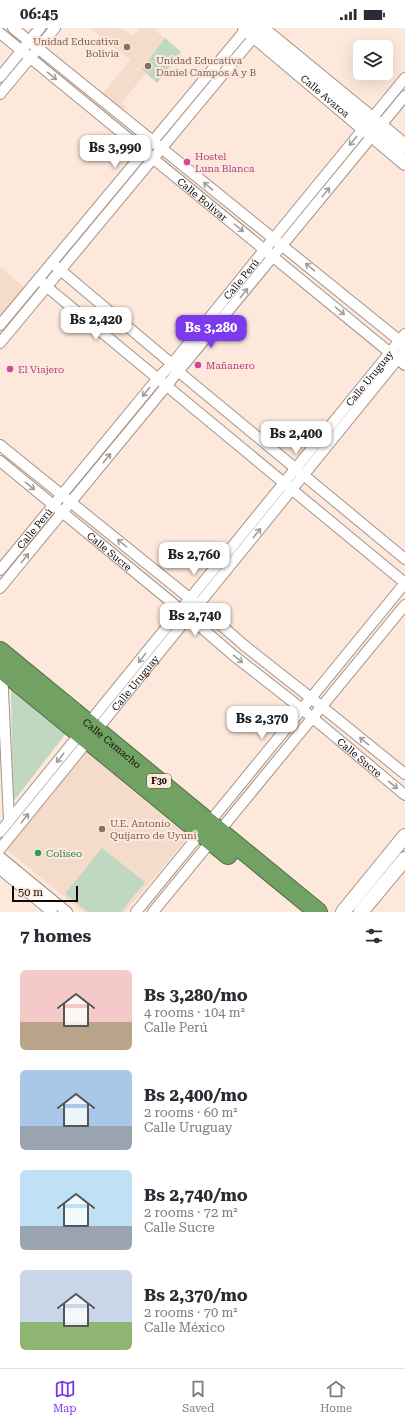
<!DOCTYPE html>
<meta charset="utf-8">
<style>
body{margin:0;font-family:"Roboto Serif",serif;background:#f7f7f7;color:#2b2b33;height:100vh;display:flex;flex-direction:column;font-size:15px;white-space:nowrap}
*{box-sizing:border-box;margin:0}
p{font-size:13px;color:#7c7c81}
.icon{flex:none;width:22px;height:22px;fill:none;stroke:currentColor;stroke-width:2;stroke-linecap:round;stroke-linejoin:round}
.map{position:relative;height:884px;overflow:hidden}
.side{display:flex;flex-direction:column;background:#fff;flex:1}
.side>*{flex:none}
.fabs{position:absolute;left:353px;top:12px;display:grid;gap:8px}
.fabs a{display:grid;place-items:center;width:40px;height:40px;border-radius:6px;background:#fff;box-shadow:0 4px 16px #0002;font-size:20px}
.scale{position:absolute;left:12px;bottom:10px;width:66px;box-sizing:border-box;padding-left:4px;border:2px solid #110a07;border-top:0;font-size:11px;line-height:14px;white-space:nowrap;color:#110a07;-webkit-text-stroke:3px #fde9dc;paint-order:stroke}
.price{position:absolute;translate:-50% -34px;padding:0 9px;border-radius:8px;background:#fff;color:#222;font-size:13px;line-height:26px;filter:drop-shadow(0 1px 2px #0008)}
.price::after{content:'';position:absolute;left:50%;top:24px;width:12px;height:9px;margin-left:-6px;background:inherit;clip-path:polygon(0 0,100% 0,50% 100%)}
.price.active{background:#7c3aed;color:#fff}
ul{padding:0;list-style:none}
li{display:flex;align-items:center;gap:12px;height:100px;padding:0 20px}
li span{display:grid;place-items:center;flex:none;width:112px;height:80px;border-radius:6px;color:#555}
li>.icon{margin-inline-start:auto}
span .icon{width:48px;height:48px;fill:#fffc;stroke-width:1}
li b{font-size:17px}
h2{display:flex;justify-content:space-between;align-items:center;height:48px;padding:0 20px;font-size:17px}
.status{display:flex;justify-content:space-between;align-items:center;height:28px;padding:0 20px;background:#fff;direction:ltr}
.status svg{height:11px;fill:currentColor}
.tabs{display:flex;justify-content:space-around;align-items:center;height:56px;border-top:1px solid #e1e1e2;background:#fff;font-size:11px;color:#7c7c81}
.tabs a{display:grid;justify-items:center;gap:2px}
.tabs .active{color:#7c3aed}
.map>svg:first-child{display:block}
.built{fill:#f5dbca}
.green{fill:#c0d7c1}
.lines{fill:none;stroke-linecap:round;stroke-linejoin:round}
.street-casing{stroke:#a59387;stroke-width:12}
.secondary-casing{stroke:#a59387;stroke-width:16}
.highway-casing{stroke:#4f6d43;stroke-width:20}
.street{stroke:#fff;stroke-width:10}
.secondary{stroke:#fff;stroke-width:14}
.highway{stroke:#71a263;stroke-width:18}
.oneway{stroke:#a09d9c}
.education-dot{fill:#8d6e63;stroke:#fde9dc;stroke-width:1.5}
.hotel-dot{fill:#d1479c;stroke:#fde9dc;stroke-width:1.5}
.leisure-dot{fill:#2e9e5b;stroke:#fde9dc;stroke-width:1.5}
.labels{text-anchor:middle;stroke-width:4;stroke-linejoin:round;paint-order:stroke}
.shield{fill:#fde9dc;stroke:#584d47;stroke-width:1}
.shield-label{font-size:9px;font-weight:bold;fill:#110a07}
.education-label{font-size:10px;fill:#785e54;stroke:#fde9dc;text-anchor:start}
.street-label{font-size:10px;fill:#110a07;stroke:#fde9dc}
.hotel-label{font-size:10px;fill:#b23c85;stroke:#fde9dc;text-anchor:start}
.leisure-label{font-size:10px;fill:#27864d;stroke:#fde9dc;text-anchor:start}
</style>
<div class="status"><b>06:45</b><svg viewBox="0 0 49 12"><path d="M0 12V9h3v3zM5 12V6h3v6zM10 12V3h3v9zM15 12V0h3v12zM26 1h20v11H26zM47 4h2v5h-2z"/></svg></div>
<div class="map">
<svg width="405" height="884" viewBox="0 0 405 884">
<rect width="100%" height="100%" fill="#fde9dc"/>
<g class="built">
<polygon points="90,0 122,0 133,8 140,0 157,0 155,2 181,24 157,55 146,45 121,75 126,79 121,85 101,68 130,32"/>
<polygon points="0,239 24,259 0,288"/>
<polygon points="87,724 189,808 125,884 83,884 6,821"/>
</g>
<g class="green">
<polygon points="165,10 181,24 157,55 142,41"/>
<polygon points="11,661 67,704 13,774"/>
<polygon points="102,820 145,854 121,884 88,884 65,866"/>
</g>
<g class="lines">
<g class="street-casing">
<g id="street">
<polyline points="13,0 405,317"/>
<path id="s1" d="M 0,5 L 405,337"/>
<polyline points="0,49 40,0"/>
<polyline points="0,66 55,0"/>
<polyline points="52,235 172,336 179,344 405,531"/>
<polyline points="39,251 47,259 405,555"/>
<polyline points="0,297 247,0"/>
<polyline points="0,315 258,4"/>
<polyline points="0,417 198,577 245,618 311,670 405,746"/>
<path id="s2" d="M 0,433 L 181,582 L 233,627 L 302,681 L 405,767"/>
<path id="s3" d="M 0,542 L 158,350 L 172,336 L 265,221 L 405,50"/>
<polyline points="0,560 405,68"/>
<polyline points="2,641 9,792"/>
<path id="s4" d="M 0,804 L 405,306"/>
<path id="s5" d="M 0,821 L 405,322"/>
<polyline points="0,829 67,884"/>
<polyline points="0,841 52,884"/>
<polyline points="136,884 405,555"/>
<polyline points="153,884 405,577"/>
</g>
</g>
<g class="secondary-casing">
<g id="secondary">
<path id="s6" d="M 245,0 L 405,135"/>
<polyline points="261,0 405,118"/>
<polyline points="343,884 405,808"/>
<polyline points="361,884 405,831"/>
</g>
</g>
<g class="highway-casing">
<g id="highway">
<path id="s7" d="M 0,623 L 318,884"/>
<polyline points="0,640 228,827"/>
</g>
</g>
<use href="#street" class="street"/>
<use href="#secondary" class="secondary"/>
<use href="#highway" class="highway"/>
</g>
<defs><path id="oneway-shaft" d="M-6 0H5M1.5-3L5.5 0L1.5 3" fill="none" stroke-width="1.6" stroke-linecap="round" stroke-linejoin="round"/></defs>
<g class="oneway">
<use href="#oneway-shaft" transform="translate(52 48) rotate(39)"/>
<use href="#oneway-shaft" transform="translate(353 113) rotate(129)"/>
<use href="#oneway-shaft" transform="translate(208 158) rotate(-141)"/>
<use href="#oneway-shaft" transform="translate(326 164) rotate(-51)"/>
<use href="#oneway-shaft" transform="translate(239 200) rotate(39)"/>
<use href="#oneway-shaft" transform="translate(310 239) rotate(-141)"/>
<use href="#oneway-shaft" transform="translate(244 265) rotate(-51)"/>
<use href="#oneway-shaft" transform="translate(340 283) rotate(40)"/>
<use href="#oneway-shaft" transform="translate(146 364) rotate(129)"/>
<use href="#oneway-shaft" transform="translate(107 430) rotate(-51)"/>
<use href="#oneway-shaft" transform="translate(30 458) rotate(39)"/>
<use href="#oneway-shaft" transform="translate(257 505) rotate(-51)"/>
<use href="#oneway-shaft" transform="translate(122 515) rotate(-141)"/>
<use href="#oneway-shaft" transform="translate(25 530) rotate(-51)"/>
<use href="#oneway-shaft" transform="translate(142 630) rotate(129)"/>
<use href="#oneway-shaft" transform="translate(238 631) rotate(39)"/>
<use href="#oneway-shaft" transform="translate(364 713) rotate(-141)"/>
<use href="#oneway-shaft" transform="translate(60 730) rotate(129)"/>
<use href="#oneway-shaft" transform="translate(393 757) rotate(39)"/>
<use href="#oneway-shaft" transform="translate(25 790) rotate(-51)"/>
</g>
<g class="education-dot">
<circle cx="127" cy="19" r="4"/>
<circle cx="148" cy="38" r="4"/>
<circle cx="102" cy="801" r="4"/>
</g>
<g class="hotel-dot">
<circle cx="187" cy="134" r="4"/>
<circle cx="198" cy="337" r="4"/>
<circle cx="10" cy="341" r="4"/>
</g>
<circle class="leisure-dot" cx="38" cy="825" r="4"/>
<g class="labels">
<rect class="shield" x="147" y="746" width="24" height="14" rx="3"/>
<g class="shield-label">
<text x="159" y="756">F30</text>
</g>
<g class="education-label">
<text x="119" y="17" text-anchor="end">Unidad Educativa<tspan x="119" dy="12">Bolivia</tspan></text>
<text x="156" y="36">Unidad Educativa<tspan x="156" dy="12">Daniel Campos A y B</tspan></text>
<text x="110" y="799">U.E. Antonio<tspan x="110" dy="12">Quijarro de Uyuni</tspan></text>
</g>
<g class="street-label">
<text dy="4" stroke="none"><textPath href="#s6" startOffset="105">Calle Avaroa</textPath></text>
<text dy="4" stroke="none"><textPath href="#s1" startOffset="262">Calle Bolívar</textPath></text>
<text dy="4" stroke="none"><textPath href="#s3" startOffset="378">Calle Perú</textPath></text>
<text dy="4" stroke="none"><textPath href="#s4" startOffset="585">Calle Uruguay</textPath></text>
<text dy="4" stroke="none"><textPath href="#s3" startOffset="54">Calle Perú</textPath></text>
<text dy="4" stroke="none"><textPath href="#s2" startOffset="142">Calle Sucre</textPath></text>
<text dy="4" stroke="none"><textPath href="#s5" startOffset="214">Calle Uruguay</textPath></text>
<text dy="4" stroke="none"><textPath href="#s7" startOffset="145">Calle Camacho</textPath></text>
<text dy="4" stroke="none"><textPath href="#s2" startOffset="466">Calle Sucre</textPath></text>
</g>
<g class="hotel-label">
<text x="195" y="132">Hostel<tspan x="195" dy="12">Luna Blanca</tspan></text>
<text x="206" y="341">Mañanero</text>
<text x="18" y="345">El Viajero</text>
</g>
<g class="leisure-label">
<text x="46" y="829">Coliseo</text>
</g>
</g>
</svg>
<div class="fabs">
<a><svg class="icon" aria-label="layers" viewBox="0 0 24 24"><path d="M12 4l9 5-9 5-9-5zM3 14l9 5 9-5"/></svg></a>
</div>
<div class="scale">50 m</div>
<b class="price" style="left:115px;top:141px">Bs 3,990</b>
<b class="price" style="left:96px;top:313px">Bs 2,420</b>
<b class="price active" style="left:211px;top:321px">Bs 3,280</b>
<b class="price" style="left:296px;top:427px">Bs 2,400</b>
<b class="price" style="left:194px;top:548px">Bs 2,760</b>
<b class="price" style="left:195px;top:609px">Bs 2,740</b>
<b class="price" style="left:262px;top:712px">Bs 2,370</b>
</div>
<section class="side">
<h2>7 homes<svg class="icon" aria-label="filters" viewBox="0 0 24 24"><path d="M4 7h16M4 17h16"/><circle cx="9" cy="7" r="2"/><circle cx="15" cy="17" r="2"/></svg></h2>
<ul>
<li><span style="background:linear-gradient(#f6c9c9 65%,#b9a48a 0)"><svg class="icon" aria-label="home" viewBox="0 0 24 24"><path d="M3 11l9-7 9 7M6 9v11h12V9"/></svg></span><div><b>Bs 3,280/mo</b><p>4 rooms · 104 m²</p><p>Calle Perú</p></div></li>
<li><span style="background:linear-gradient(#a9c7e8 70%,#9aa5b1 0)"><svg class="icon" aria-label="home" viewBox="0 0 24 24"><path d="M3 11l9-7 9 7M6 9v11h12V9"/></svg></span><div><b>Bs 2,400/mo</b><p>2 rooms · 60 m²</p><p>Calle Uruguay</p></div></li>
<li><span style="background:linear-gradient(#bfe0f5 70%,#9aa5b1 0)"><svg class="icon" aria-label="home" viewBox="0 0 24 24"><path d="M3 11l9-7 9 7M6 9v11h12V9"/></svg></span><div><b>Bs 2,740/mo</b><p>2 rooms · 72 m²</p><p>Calle Sucre</p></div></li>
<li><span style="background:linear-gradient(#c9d6e8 65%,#8fb573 0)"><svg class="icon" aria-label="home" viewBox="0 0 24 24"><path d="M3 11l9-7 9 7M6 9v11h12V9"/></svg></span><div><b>Bs 2,370/mo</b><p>2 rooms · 70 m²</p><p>Calle México</p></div></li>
</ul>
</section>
<nav class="tabs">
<a class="active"><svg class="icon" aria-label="map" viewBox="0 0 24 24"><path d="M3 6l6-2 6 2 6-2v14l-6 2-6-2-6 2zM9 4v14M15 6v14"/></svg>Map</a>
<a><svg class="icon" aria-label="saved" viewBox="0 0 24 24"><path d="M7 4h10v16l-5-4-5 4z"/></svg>Saved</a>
<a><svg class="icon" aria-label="home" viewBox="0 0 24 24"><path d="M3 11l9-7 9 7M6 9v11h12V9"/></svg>Home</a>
</nav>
